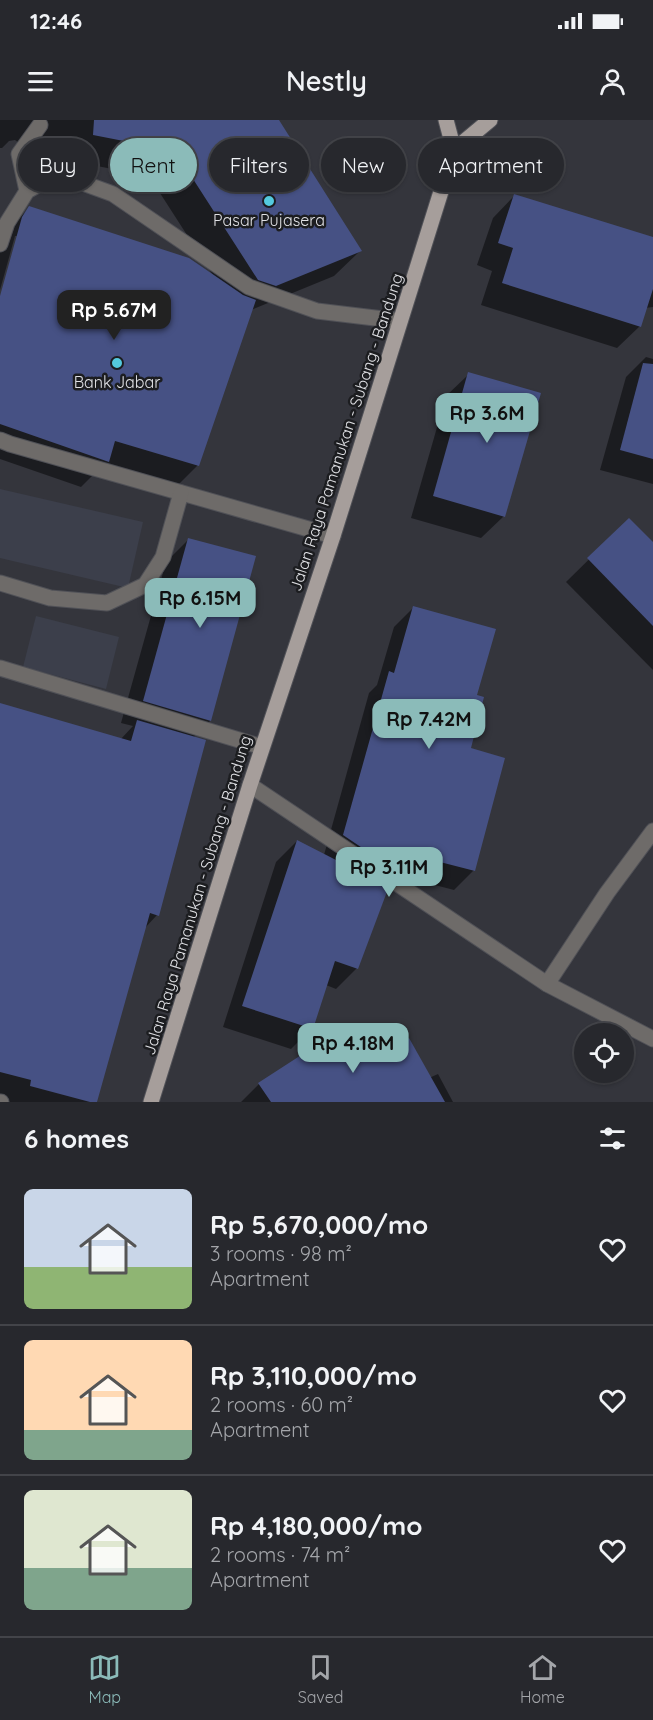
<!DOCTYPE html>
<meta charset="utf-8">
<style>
body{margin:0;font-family:Quicksand,sans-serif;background:#2f3035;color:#f1f3f6;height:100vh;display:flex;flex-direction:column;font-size:22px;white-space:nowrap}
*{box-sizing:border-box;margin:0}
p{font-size:20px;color:#a4a6aa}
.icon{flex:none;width:33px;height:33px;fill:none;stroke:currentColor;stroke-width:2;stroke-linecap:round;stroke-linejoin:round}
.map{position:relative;height:982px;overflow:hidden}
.side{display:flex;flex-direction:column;background:#27282d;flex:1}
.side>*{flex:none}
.guide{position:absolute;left:18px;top:18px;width:618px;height:54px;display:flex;gap:12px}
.tools{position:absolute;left:574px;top:903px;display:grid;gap:12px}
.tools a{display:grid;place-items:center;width:60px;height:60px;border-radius:50%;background:#27282d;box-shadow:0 2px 4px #0004,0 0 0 2px #434449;font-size:30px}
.price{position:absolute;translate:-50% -51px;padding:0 14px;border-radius:12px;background:#8bbbb9;color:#111;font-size:20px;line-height:39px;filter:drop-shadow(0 2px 3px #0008)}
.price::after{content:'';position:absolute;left:50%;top:36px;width:18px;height:14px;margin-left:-9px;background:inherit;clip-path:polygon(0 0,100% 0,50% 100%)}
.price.current{background:#222;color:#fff}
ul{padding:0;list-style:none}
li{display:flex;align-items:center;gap:18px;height:150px;padding:0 24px}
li+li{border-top:2px solid #434449}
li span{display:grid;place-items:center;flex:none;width:168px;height:120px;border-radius:9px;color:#555}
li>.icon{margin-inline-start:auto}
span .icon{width:72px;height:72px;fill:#fffc;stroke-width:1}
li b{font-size:26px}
h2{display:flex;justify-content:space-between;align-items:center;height:72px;padding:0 24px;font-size:26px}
.chip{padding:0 21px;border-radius:27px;background:#27282d;box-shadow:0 2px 4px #0004,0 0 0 2px #434449;font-size:21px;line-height:54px}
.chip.current{background:#8bbbb9;color:#111}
.status{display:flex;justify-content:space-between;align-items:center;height:42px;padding:0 30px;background:#27282d;direction:ltr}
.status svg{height:16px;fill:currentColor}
header{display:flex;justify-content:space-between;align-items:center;height:78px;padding:0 24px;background:#27282d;font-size:27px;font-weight:600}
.menu{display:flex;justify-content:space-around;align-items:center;height:84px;border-top:2px solid #434449;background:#27282d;font-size:16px;color:#a4a6aa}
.menu a{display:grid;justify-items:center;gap:3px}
.menu .current{color:#8bbbb9}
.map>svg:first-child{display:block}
.built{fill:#3c3f4b}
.shadow{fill:#0007}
.building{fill:#465184}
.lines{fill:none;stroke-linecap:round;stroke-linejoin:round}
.service-casing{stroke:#505157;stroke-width:17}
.minor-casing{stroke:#505157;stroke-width:17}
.primary-casing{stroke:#505157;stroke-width:17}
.service{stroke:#6e6b69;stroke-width:15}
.minor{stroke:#6e6b69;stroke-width:15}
.primary{stroke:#a69e9b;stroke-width:15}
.poi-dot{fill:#54cade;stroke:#1c1d20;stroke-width:2}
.labels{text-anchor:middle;stroke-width:5;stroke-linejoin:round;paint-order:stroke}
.poi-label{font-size:16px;fill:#e0e1e5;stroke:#1c1d20}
.street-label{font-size:16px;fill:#e0e1e5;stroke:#1c1d20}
</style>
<div class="status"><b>12:46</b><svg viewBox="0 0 49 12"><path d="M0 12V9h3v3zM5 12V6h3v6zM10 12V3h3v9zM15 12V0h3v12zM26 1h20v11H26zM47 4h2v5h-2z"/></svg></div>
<header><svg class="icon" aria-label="menu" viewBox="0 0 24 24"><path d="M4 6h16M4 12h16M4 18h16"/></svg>Nestly<svg class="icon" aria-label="person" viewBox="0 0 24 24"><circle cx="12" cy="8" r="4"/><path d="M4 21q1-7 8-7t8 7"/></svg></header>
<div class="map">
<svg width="653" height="982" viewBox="0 0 653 982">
<rect width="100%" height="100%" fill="#34353c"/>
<g class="built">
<polygon points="0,369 143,402 128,468 0,438"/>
<polygon points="36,496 119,517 106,569 23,547"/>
</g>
<g class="shadow">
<polygon points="0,0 277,0 360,131 334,156 251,190 197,346 171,372 99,349 81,367 0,339 0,182 19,116 15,116 0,170 0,119 30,87 214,157 149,56 24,32 23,26 15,20 9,21 2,28 0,28"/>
<polygon points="515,75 653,119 653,187 645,188 640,206 617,228 481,185 492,151 477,145 493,98"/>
<polygon points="646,237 653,239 653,364 600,350 626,257"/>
<polygon points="469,254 504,396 481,418 411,398 446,276"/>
<polygon points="629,400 653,425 653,550 566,462"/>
<polygon points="188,420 254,437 210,601 193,618 157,795 145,808 96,982 10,982 0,979 0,585 120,620 133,606 121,603 166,442"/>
<polygon points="414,487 475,576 469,629 474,750 454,770 389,753 378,764 357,848 336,869 326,865 312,908 291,929 223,907 276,742 297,721 324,735 369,573 377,565 394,507"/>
<polygon points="363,945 429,958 438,954 453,982 241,982 259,964"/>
</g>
<g class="building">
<polygon points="94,0 279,0 362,131 276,166 258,160 175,31 93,15"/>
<polygon points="514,74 653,117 653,169 641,207 502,163 513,128 498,123"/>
<polygon points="29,86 189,138 243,175 256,180 199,346 115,321 109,342 0,304 0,176 22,97"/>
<polygon points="643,243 653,244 653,339 620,330"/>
<polygon points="468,252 541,273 505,397 433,376"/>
<polygon points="629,398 653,422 653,506 587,438"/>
<polygon points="188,418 256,436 211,601 143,581"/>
<polygon points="413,486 496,509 477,575 484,577 471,628 505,638 475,751 401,732 395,750 343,715 389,551 394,553"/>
<polygon points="0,583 131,621 137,600 206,620 159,796 150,793 97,982 90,982 30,966 31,960 0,952"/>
<polygon points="297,720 336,740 337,735 388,769 358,849 335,841 313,909 242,886"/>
<polygon points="343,908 369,912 365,942 409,918 445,982 271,982 258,963"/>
</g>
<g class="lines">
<g class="service-casing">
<g id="service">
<polyline points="27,71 19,34 40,5"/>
<polyline points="0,124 7,103 27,71 48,59 72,59 113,74 249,167 317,191 400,201"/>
<polyline points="0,320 10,324 333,416"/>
<polyline points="0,463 50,478 107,483 145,465 163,437 181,373"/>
<polyline points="0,548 262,627"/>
</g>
</g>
<g class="minor-casing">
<g id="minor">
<polyline points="250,665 547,864"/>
<polyline points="653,711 607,773 547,864 653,919"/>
<polyline points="0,982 1,982"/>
</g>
</g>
<g class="primary-casing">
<g id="primary">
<polyline points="446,0 454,30"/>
<polyline points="454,30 490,0"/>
<polyline points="151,982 250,665 333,416 454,30"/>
</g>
</g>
<use href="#service" class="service"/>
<use href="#minor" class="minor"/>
<use href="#primary" class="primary"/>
</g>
<g class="poi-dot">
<circle cx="269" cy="81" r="6"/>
<circle cx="117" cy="243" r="6"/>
</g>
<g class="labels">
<g class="poi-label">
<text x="269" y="106">Pasar Pujasera</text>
<text x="117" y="268">Bank Jabar</text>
</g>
<g class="street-label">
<text transform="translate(346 312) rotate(-72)" y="6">Jalan Raya Pamanukan - Subang - Bandung</text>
<text transform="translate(197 775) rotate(-73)" y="6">Jalan Raya Pamanukan - Subang - Bandung</text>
</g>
</g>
</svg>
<div class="tools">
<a><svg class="icon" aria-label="locate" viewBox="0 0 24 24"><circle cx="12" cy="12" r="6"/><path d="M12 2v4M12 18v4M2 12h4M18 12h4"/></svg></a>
</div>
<b class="price current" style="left:114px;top:221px">Rp 5.67M</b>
<b class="price" style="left:487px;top:324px">Rp 3.6M</b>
<b class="price" style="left:200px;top:509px">Rp 6.15M</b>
<b class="price" style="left:429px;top:630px">Rp 7.42M</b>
<b class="price" style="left:389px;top:778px">Rp 3.11M</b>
<b class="price" style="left:353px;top:954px">Rp 4.18M</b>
<div class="guide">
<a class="chip">Buy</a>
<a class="chip current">Rent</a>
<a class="chip">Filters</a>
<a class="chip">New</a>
<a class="chip">Apartment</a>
</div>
</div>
<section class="side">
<h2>6 homes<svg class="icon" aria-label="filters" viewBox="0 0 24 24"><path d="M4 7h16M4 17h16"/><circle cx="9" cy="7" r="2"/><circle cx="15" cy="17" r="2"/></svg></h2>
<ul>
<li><span style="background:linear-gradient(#c9d6e8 65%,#8fb573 0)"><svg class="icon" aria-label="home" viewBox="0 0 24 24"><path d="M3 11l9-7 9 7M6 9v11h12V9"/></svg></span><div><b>Rp 5,670,000/mo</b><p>3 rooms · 98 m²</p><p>Apartment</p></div><svg class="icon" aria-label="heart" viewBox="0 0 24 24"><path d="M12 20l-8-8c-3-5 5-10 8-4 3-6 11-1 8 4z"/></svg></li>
<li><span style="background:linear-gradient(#ffd9b3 75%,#7fa58c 0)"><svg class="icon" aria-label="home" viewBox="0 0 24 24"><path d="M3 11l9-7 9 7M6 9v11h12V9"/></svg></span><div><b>Rp 3,110,000/mo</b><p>2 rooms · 60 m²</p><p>Apartment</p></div><svg class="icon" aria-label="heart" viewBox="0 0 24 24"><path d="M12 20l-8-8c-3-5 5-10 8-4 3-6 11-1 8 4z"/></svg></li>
<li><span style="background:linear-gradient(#dfe7d0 65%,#7fa58c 0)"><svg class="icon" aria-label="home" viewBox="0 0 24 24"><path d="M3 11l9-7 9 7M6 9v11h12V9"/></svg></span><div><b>Rp 4,180,000/mo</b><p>2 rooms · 74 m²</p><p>Apartment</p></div><svg class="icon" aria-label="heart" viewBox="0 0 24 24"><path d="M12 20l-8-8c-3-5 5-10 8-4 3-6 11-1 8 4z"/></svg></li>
</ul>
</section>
<nav class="menu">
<a class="current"><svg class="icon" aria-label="map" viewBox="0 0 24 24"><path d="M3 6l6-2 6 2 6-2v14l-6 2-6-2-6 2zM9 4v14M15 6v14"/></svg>Map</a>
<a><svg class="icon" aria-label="saved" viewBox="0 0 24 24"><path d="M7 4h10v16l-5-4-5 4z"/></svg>Saved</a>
<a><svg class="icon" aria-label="home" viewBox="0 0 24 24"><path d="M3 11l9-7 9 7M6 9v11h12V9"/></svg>Home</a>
</nav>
